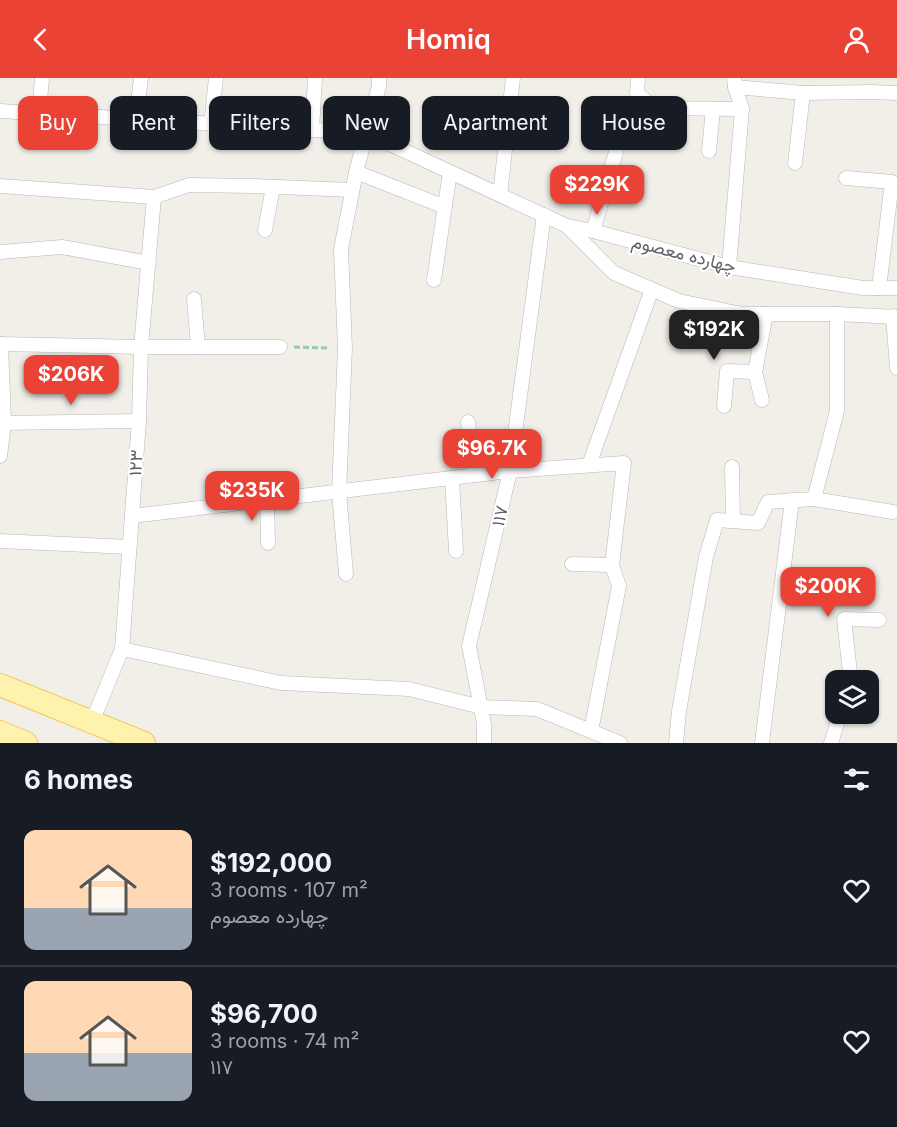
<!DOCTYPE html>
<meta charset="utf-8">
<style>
body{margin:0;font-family:Inter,Vazirmatn,sans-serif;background:#20242c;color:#f1f3f6;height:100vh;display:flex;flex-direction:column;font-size:22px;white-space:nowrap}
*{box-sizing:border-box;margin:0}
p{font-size:20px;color:#9ea1a6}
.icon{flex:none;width:33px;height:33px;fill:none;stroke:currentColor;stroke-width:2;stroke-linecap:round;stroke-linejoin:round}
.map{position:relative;height:665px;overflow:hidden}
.sheet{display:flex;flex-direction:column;background:#171b24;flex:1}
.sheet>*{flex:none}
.banner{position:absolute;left:18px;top:18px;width:861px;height:54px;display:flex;gap:12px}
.controls{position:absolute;left:825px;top:592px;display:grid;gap:12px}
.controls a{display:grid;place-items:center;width:54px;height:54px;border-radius:12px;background:#171b24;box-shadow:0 2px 4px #0004;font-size:30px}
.price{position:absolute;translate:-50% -51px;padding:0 14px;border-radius:12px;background:#ea4335;color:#fff;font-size:20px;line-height:39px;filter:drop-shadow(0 2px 3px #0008)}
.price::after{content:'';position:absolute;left:50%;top:36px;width:18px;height:14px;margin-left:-9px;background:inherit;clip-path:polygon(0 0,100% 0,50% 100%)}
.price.selected{background:#222;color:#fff}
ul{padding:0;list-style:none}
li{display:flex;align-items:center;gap:18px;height:150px;padding:0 24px}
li+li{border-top:2px solid #363941}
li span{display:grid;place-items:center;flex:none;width:168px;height:120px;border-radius:12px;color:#555}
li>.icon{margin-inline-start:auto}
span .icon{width:72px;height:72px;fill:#fffc;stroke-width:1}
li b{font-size:26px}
h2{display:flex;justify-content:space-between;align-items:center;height:72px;padding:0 24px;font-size:26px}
.pill{padding:0 21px;border-radius:12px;background:#171b24;box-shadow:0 2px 4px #0004;font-size:21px;line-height:54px}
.pill.selected{background:#ea4335;color:#fff}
header{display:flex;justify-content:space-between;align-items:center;height:78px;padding:0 24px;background:#ea4335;color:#fff;font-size:27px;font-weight:600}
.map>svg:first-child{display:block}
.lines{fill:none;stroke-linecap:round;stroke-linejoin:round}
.minor-casing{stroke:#b5b8bc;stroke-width:15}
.primary-casing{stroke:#f2c960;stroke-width:24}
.path{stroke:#9cc7a9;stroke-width:3;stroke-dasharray:6 3;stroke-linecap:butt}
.minor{stroke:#fff;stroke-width:14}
.primary{stroke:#fff2af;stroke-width:22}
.labels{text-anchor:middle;stroke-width:4.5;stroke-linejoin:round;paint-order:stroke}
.street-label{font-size:18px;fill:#5f6368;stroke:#fff}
</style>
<header><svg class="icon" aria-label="back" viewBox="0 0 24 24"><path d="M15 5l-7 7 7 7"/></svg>Homiq<svg class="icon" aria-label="person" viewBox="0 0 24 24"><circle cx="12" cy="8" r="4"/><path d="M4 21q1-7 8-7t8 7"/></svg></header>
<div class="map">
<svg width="897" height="665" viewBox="0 0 897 665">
<rect width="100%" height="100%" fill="#f1efe8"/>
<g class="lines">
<g class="minor-casing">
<g id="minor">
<polyline points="638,0 637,15 654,30 742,31"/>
<polyline points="735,9 803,15 872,14 897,15"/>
<polyline points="0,33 366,55 567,148 593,153 729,189 863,210 897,210"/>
<polyline points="39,36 42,0"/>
<polyline points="136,42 141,0"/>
<polyline points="211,46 216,0"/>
<polyline points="312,52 315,0"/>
<polyline points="709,73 713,31"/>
<polyline points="795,85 803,15"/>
<polyline points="356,94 445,129"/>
<polyline points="846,100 892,104 879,210"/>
<polyline points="0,108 154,119 189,107 254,108 352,112"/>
<polyline points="500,117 513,0"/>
<polyline points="567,148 614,195 679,223 742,236 837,236 897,239"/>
<polyline points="265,152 273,109"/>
<polyline points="593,153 616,74"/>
<polyline points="0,174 62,169 149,185"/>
<polyline points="729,189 742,31 735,9 734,0"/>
<polyline points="434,202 450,94"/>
<polyline points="194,221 198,269"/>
<polyline points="893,238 897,290"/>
<polyline points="0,266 141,269 280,269"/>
<polyline points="762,322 755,294 766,236"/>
<polyline points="724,328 727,293 755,294"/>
<polyline points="468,344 475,397"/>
<polyline points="0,345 139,343"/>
<polyline points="0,378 4,345 1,266"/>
<polyline points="589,387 652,211"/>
<polyline points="732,389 733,443"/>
<polyline points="452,400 456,473"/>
<polyline points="814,421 837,333 837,236"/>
<polyline points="267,422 268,465"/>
<polyline points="132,438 510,393 624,385 612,487 619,508 591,653"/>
<polyline points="0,463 129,469"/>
<polyline points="572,486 612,487"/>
<polyline points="346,496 339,414 345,270 341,171 356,94 379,8 379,0"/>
<polyline points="122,571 281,605 409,611 481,629 537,631 620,665"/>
<polyline points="848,603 850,595 844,541 879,542"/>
<polyline points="92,644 122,571 139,343 141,269 154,119"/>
<polyline points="484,665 484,646 469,568 510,393 544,137"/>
<polyline points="676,665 679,633 706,479 717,442 758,445 768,424 814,421 893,434"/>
<polyline points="762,665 792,422"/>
<polyline points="831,665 840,636"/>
</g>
</g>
<g class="primary-casing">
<g id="primary">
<polyline points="0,607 144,665"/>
<polyline points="0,654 26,665"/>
</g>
</g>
<polyline class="path" points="294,269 329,270"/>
<use href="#minor" class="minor"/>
<use href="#primary" class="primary"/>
</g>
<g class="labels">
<g class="street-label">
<text transform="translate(684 176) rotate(14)" y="6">چهارده معصوم</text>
<text transform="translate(136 385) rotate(-86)" y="6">۱۲۳</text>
<text transform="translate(500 438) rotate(-77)" y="6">۱۱۷</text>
</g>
</g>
</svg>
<div class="controls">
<a><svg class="icon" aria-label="layers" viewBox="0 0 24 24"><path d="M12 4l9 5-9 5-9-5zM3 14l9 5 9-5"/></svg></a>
</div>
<b class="price" style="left:597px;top:138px">$229K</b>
<b class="price selected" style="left:714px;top:283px">$192K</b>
<b class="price" style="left:71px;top:328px">$206K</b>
<b class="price" style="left:492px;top:402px">$96.7K</b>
<b class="price" style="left:252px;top:444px">$235K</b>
<b class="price" style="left:828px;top:540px">$200K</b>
<div class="banner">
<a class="pill selected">Buy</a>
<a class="pill">Rent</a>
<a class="pill">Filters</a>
<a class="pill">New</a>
<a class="pill">Apartment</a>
<a class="pill">House</a>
</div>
</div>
<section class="sheet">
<h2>6 homes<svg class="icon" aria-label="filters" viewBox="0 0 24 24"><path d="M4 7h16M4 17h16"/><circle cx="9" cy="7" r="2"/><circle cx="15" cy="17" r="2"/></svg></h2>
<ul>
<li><span style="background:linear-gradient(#ffd9b3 65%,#9aa5b1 0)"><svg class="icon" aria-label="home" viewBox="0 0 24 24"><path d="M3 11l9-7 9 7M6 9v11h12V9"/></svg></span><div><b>$192,000</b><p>3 rooms · 107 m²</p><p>چهارده معصوم</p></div><svg class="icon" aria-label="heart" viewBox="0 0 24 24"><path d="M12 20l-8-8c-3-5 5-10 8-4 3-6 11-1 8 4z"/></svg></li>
<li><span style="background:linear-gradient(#ffd9b3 60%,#9aa5b1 0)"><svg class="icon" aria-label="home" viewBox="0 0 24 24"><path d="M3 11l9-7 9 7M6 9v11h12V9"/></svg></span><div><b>$96,700</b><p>3 rooms · 74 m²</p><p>۱۱۷</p></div><svg class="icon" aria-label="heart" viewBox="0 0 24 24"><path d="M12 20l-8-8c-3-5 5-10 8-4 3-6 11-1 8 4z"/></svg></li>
</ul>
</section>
